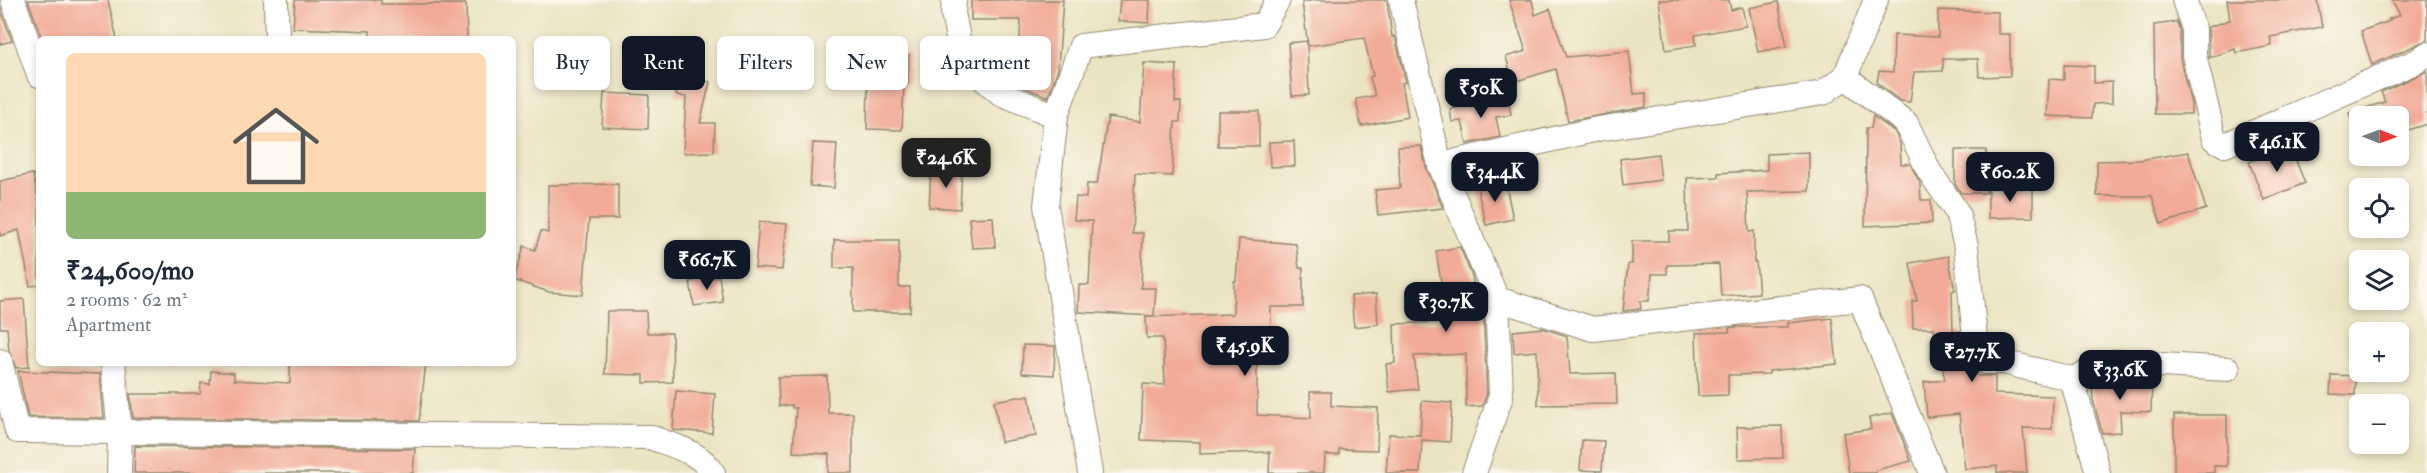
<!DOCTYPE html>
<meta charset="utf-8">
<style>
body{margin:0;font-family:"IM FELL Double Pica",serif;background:#f6f6f7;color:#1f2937;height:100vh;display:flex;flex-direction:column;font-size:22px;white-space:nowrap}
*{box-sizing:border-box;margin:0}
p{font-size:20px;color:#747a83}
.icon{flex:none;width:33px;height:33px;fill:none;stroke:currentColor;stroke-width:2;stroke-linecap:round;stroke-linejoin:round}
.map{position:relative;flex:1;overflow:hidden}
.details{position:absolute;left:36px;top:36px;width:480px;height:330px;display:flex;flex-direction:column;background:#fff;border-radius:9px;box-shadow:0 3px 9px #0003}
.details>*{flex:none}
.hud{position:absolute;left:534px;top:36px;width:570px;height:54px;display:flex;gap:12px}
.needle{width:39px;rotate:91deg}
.buttons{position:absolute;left:2349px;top:106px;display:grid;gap:12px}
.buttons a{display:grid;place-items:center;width:60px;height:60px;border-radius:9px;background:#fff;box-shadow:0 3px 9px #0003;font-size:30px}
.price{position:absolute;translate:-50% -51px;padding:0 14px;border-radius:12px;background:#111827;color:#fff;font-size:20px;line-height:39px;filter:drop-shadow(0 2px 3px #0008)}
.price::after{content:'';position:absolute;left:50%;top:36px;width:18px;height:14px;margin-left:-9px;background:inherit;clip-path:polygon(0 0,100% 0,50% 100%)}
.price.on{background:#222;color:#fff}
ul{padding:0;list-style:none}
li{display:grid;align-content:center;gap:12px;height:318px;padding:0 30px}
li span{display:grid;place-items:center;height:186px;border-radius:9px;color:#555}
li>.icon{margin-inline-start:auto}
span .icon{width:108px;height:108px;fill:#fffc;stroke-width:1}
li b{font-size:26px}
.chip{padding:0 21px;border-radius:9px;background:#fff;box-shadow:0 3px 9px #0003;font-size:21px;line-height:54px}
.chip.on{background:#111827;color:#fff}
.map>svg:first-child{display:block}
.building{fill:#f2ab98}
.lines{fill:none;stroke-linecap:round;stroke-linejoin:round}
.street-casing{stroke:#938770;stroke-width:26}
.street{stroke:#fff;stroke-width:24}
</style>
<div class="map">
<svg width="2427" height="473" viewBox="0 0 2427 473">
<rect width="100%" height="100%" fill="#fbf7ec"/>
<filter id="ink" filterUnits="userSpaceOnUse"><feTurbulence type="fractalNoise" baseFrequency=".0167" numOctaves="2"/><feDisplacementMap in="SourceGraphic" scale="12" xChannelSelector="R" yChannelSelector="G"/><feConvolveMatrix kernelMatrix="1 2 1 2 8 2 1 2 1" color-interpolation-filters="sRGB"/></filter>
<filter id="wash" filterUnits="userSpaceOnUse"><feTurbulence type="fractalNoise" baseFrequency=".008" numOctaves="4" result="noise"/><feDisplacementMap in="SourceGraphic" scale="24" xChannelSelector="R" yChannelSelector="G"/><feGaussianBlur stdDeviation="1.35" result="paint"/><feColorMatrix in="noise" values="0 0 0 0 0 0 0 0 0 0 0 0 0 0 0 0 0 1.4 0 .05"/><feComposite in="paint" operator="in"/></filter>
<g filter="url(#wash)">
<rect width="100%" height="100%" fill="#ebe4c3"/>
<g id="blocks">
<g class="building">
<polygon points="28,0 108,0 117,39 42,39"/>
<polygon points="295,0 381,0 381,4 466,4 467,39 370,39 370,31 293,28"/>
<polygon points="971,0 1063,0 1058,69 1048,97 1008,81 998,73 999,66 1018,68 1021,20 971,20"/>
<polygon points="1120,0 1150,0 1149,23 1118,21"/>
<polygon points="1317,0 1387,0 1392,37 1395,36 1406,82 1402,83 1408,117 1361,126 1356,99 1375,96 1370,77 1373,76 1364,38 1308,46 1302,2"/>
<polygon points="1509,0 1532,0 1535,15 1550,9 1566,57 1629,51 1634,94 1646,93 1646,107 1568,121 1556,69 1513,82 1506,57 1526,51"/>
<polygon points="1659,0 1729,0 1731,10 1742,7 1746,26 1695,35 1696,45 1666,50"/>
<polygon points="2227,0 2317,0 2322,27 2270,37 2272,46 2236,53 2235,49 2209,58 2208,27 2230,20"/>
<polygon points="2392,0 2427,0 2427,40 2372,65 2361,31 2390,21 2389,19 2400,15"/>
<polygon points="1778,2 1787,46 1758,52 1749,8"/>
<polygon points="0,7 12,41 0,44"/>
<polygon points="1938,10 1998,12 1998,34 2010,34 2010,76 1979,77 1978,59 1943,59 1943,71 1914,72 1910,102 1900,101 1877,83 1879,71 1893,72 1894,35 1938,37"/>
<polygon points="2177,22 2180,31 2180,58 2191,104 2191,114 2155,114 2154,25"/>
<polygon points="1307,41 1309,95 1292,96 1288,43"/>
<polygon points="678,46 697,46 696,79 710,82 700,123 715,123 714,152 683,153 686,97 676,95"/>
<polygon points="865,53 909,55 908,84 904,84 902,130 867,129 868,82 864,82"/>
<polygon points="1144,63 1177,65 1175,102 1181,102 1180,122 1175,122 1172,176 1135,174 1132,233 1143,233 1141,288 1156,288 1154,316 1078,312 1079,285 1089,285 1092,221 1074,220 1076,197 1086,198 1087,184 1097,184 1108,117 1140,122"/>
<polygon points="2064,65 2094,66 2094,83 2112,82 2112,103 2093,104 2092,118 2047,116 2049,79 2064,80"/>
<polygon points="2427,71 2427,124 2398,133 2398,117 2350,117 2349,113 2385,102 2381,92"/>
<polygon points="604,93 649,95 648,129 602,127"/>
<polygon points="1508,97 1511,115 1496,117 1500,137 1467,144 1462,121 1452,122 1450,109"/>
<rect x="1218" y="111" width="41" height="35"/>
<polygon points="1873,116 1895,132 1900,144 1901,164 1910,164 1920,183 1921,200 1931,200 1932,223 1865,226 1866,128 1871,128"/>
<polygon points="1294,141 1295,166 1270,167 1269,142"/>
<polygon points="813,143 837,144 834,188 810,186"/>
<polygon points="1421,146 1427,170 1443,208 1378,215 1375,190 1400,188 1398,147"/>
<polygon points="2290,146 2305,183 2264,200 2249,162"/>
<polygon points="1955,150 1986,150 1986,193 1961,193 1955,184"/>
<polygon points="1809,152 1809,191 1747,192 1749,232 1754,231 1754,262 1756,262 1759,293 1721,296 1719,264 1667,265 1667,274 1652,274 1649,301 1640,301 1641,309 1623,311 1628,264 1632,264 1632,241 1669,241 1669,231 1688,231 1687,178 1718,177 1718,173 1767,170 1767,154"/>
<polygon points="2188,152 2206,209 2161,224 2152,196 2097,196 2097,161 2140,160"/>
<polygon points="1658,154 1661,180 1623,185 1620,159"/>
<polygon points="931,169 962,171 960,209 929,207"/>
<polygon points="33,174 39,204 39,285 30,286 19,230 0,236 0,181"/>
<polygon points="1505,181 1513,219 1486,225 1477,187"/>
<polygon points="618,184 618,219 589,219 583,295 549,292 514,280 524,246 535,250 541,231 548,233 548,185"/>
<polygon points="1988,188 2033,188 2033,217 1988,218"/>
<polygon points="993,217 995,247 972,248 969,218"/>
<polygon points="759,222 787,224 782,270 755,268"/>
<polygon points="1239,239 1296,244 1299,268 1303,268 1303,307 1271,307 1270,343 1257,342 1257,415 1311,418 1310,392 1331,392 1331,406 1378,408 1377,450 1339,449 1339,455 1325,455 1324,473 1269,473 1270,452 1200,454 1200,442 1141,440 1143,384 1165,385 1163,338 1147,338 1146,317 1233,314 1234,281 1236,281"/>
<polygon points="834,240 899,240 899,287 910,287 910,312 853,312 853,268 834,268"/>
<polygon points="1460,247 1472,276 1477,306 1483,306 1487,394 1482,406 1466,407 1466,354 1414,356 1418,389 1389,392 1386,364 1395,363 1394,324 1444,322 1443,294 1436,251"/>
<polygon points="1948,256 1955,290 1952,291 1953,333 1960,331 1964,357 1978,376 1995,376 1995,394 2053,396 2052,429 2023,428 2027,473 1997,473 1997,466 1965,469 1959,414 1927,417 1924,382 1945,380 1934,328 1913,328 1912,301 1917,301 1910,263"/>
<polygon points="719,276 723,302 694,306 690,281"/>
<polygon points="1376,294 1378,324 1354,327 1351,296"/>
<polygon points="24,299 29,367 16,368 9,351 7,328 0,328 0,301"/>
<polygon points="607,311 646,311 647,333 672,333 673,382 644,383 644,375 605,374"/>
<polygon points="1832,318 1837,364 1769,371 1769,374 1728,375 1728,395 1698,396 1696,333 1729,332 1729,328 1734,327 1788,327 1788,323"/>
<polygon points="1543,328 1567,336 1570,374 1616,373 1617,404 1538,405 1537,351 1514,353 1513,331"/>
<polygon points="1023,345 1055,346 1054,375 1022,373"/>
<polygon points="290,363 426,363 419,421 133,418 130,394 200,394 201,383 210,384 211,371 234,373 234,380 290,383"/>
<polygon points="18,371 100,374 104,418 28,417"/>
<polygon points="2331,375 2356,376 2355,395 2330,394"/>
<polygon points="827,376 828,413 853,413 853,473 828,473 829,454 793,452 796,408 792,408 792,405 779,406 778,377"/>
<polygon points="2116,376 2119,379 2152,380 2151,412 2120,411 2121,432 2102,433 2093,400 2092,386"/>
<polygon points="676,391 715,394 712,433 673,430"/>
<polygon points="1029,395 1036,436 1001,442 994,401"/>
<polygon points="1422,401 1452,403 1450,442 1422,440 1420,473 1386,473 1389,434 1420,435"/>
<polygon points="1892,413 1911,461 1876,470 1876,473 1849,473 1843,433 1871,429 1869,418"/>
<polygon points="2174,415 2227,415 2227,466 2214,466 2214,473 2174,473"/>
<polygon points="1782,426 1783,458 1738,459 1737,427"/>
<polygon points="1582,440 1604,441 1602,471 1580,470"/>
<polygon points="135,446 415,449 413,473 134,473"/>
</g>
</g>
</g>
<g filter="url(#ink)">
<use href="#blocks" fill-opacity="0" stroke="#938770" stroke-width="1.5"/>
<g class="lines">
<g class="street-casing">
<g id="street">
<polyline points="13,0 39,75"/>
<polyline points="276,0 277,39"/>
<polyline points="954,0 953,13 961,54 978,74 1000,93 1056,116"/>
<polyline points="1401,0 1440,165 1497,299 1593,329 1860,299 1932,473"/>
<polyline points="2184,0 2194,29 2194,55 2214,139 2225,145 2417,61 2427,54"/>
<polyline points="1845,77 1906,123 1929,171 1957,212 1966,246 1976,349 1986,362 2003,362 2072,379 2114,362 2228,369"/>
<polyline points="1440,165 1598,129 1823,93 1845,77 1876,0"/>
<path d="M 0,361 L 17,431 L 650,437 C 671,445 701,452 713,473"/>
<polyline points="113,363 120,433 119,473"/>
<polyline points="2072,379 2098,473"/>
<polyline points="1090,473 1046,206 1056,116 1081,46 1264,25 1278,0"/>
<polyline points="1474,473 1501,396 1497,299"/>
</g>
</g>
<use href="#street" class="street"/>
</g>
</g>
</svg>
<div class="buttons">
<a><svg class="needle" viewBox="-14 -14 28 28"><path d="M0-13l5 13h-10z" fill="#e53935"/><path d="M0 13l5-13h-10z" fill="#747a83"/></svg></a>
<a><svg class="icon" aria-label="locate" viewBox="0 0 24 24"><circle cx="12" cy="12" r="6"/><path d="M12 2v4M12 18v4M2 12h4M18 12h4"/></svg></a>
<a><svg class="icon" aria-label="layers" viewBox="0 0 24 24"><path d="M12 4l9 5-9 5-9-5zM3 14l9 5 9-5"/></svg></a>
<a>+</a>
<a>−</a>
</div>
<b class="price" style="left:1481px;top:119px">₹50K</b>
<b class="price" style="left:2277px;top:173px">₹46.1K</b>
<b class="price on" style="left:946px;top:189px">₹24.6K</b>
<b class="price" style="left:1495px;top:203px">₹34.4K</b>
<b class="price" style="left:2010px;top:203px">₹60.2K</b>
<b class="price" style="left:707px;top:291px">₹66.7K</b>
<b class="price" style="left:1446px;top:333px">₹30.7K</b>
<b class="price" style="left:1245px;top:377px">₹45.9K</b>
<b class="price" style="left:1972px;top:383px">₹27.7K</b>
<b class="price" style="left:2120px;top:401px">₹33.6K</b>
<div class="hud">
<a class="chip">Buy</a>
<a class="chip on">Rent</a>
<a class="chip">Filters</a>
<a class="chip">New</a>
<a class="chip">Apartment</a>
</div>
<section class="details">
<ul>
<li><span style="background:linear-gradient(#ffd9b3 75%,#8fb573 0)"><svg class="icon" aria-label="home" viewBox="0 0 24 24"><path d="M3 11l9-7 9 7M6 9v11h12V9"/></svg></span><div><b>₹24,600/mo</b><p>2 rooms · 62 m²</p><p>Apartment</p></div></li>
</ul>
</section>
</div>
